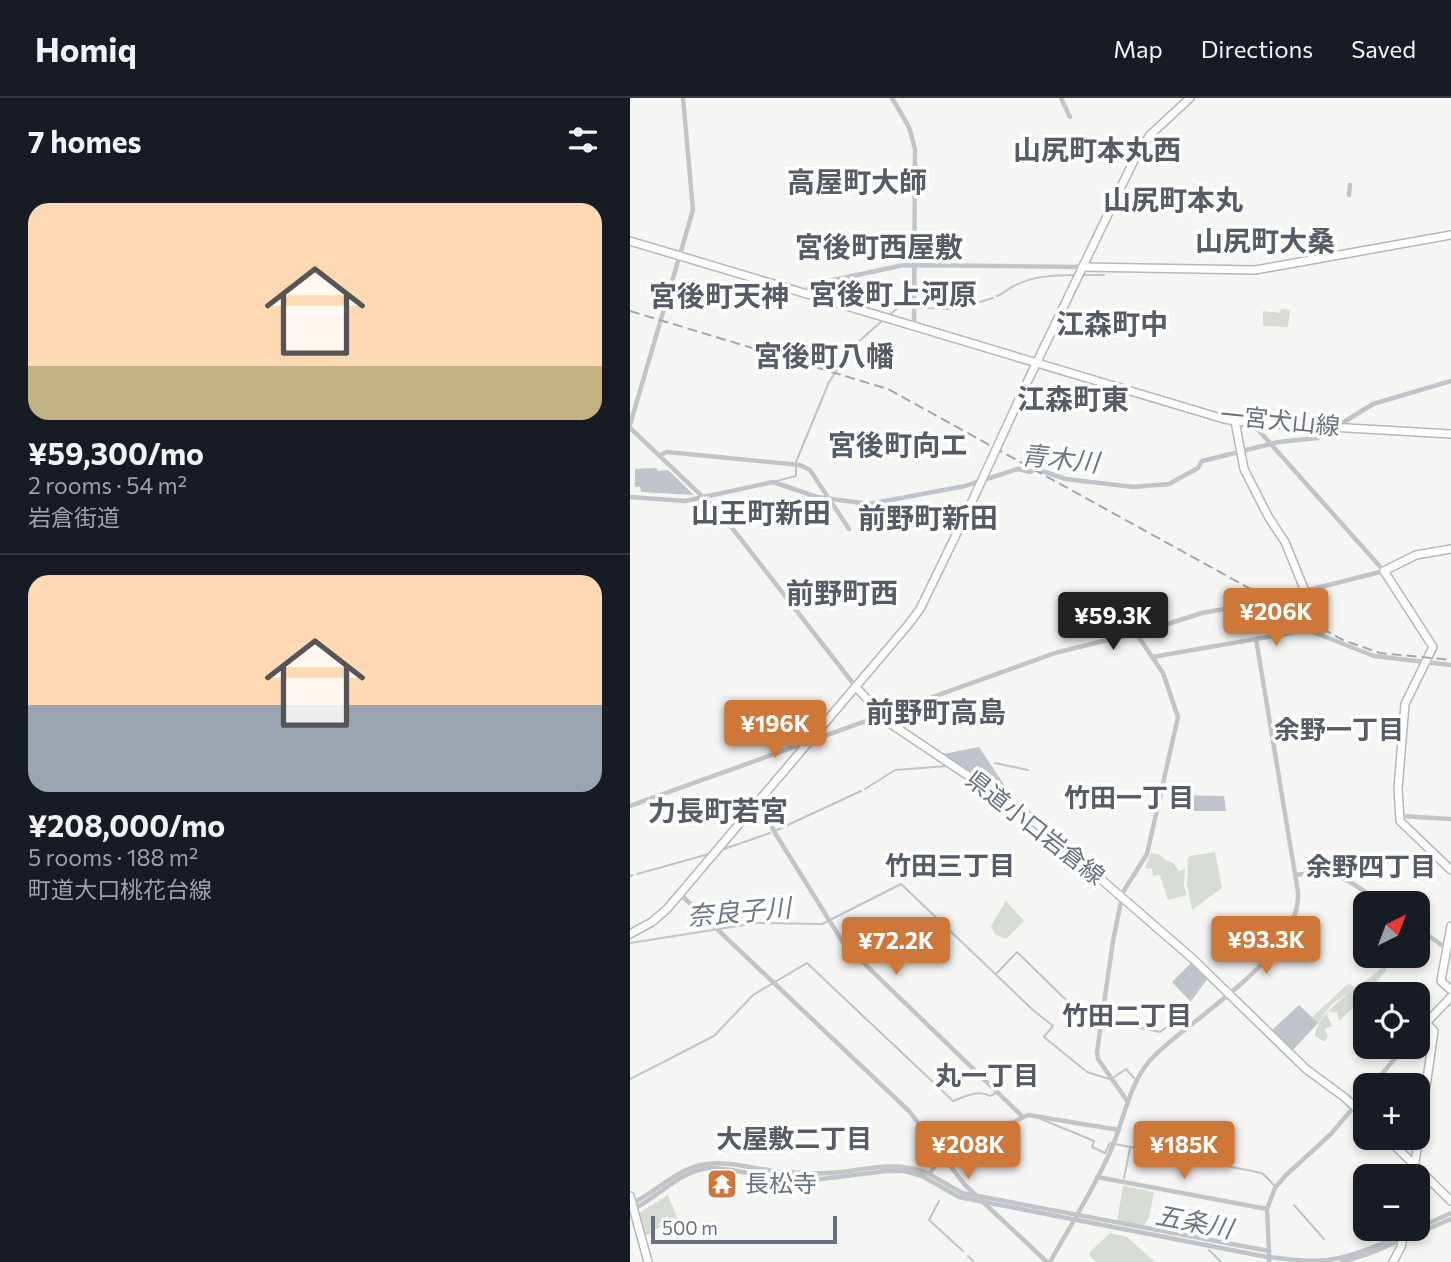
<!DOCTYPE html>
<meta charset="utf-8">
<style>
body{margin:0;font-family:Commissioner,"Noto Sans JP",sans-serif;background:#242831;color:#f1f3f6;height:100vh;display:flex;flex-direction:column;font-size:26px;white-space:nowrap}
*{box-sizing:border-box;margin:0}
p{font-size:23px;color:#9ea1a6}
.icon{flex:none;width:38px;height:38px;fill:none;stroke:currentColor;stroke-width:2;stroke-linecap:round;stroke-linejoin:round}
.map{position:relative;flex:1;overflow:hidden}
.details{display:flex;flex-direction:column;background:#171b24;width:630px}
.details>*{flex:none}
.needle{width:46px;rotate:42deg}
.buttons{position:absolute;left:723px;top:793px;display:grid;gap:14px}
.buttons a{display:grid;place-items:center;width:77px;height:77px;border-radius:14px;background:#171b24;box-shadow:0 4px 10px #0003;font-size:35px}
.scale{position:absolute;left:21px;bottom:18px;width:186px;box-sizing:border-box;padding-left:7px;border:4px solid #687180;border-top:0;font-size:19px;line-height:24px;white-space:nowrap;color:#687180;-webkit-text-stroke:5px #fff;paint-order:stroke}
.price{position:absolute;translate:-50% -60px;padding:0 16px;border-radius:7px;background:#cf7739;color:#fff;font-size:23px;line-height:46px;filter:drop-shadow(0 2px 4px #0008)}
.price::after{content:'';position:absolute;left:50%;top:42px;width:21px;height:16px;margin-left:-10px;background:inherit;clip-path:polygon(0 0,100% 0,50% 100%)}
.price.on{background:#222;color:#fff}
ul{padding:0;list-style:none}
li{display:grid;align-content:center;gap:14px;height:371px;padding:0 28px}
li+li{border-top:2px solid #363941}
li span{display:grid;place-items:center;height:217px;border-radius:21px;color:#555}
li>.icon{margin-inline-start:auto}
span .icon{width:126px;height:126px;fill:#fffc;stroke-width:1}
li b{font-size:30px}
h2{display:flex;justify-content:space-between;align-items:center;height:84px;padding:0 28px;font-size:30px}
header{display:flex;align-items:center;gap:42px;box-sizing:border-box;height:98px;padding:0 35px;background:#171b24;border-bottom:2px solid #363941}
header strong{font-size:33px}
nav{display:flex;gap:38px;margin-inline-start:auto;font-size:24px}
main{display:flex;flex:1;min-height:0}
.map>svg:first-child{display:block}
.green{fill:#d6dcd4}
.water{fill:#bec4ca}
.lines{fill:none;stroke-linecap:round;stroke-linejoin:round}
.stream{stroke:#bec4ca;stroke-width:2}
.river{stroke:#bec4ca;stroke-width:4.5}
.major-casing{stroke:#b5b7bb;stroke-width:10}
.minor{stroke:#c2c4c7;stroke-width:4.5}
.major{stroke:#fff;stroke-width:7}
.rail{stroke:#a3a6ac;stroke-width:2;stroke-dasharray:10 5;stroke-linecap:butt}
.major-bridge-casing{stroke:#b5b7bb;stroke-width:10;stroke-linecap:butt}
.major-bridge{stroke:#fff;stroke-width:7}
.labels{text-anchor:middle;stroke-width:7;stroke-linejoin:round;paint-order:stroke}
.street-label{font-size:24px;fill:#687180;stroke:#fff}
.poi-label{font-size:24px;fill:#687180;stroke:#fff;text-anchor:start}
.water-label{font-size:26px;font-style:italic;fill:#697884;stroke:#fff}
.neighbourhood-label{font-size:26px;font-weight:bold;fill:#555c66;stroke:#fff}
.quarter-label{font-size:28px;font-weight:bold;fill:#555c66;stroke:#fff}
</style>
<header>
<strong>Homiq</strong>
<nav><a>Map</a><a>Directions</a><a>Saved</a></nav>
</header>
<main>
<section class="details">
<h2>7 homes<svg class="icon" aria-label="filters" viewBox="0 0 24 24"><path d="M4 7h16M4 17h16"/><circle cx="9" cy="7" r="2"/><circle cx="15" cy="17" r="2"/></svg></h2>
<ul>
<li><span style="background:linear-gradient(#ffd9b3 75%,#c2b280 0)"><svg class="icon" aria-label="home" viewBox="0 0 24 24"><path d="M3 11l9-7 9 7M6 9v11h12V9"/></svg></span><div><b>¥59,300/mo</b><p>2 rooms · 54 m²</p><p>岩倉街道</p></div></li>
<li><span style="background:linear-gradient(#ffd9b3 60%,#9aa5b1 0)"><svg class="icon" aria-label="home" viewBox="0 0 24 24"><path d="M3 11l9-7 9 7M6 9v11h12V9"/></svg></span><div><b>¥208,000/mo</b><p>5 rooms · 188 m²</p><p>町道大口桃花台線</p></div></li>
</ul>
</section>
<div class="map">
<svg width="821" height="1164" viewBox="0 0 821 1164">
<rect width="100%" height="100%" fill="#f5f6f3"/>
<g class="green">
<polygon points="651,211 660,212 658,229 633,228 633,213 650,215"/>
<polygon points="585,754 592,790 562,812 557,786 558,760 560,758"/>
<polygon points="521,755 529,756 535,762 543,765 549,773 555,771 554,788 557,797 538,802 530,777 523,778 522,771 515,770"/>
<polygon points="376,803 394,823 376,841 365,836 361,828"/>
<path d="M 752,870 L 756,870 L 756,873 C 748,879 747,889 739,896 L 734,895 L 728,905 L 709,923 L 707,914 L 703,915 L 700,913 L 697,916 L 702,928 L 695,931 L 698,939 L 694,944 L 685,938 C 685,914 734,885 752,870 Z"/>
<polygon points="719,885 725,890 701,907 688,925 682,919"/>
<polygon points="493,1088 524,1094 519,1119 514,1128 487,1123"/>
<polygon points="38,1097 47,1119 14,1139 9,1115"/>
<polygon points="480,1135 497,1139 525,1164 466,1164 460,1158 459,1155"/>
</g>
<g class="water">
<polygon points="26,370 28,373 38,372 64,397 11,394 10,389 5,389 5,371"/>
<polygon points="349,649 375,688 377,693 374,696 313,656"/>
<polygon points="548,697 594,698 596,713 554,713"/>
<polygon points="562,864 577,879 559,902 542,884"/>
<polygon points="669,907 688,925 662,953 642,932"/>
</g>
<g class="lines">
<g class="stream">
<polyline points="451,177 474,177"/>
<path d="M 367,198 C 374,196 376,192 382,189 C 402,178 423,177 445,177"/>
<polyline points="287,210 327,211 363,200"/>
<polyline points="258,218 268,210 281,210"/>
<polyline points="143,384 166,378 166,364 199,284 208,270 226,246 254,221"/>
<polyline points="365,665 398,672"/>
<polyline points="235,691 265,672 317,668"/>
<polyline points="147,732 231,693"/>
<polyline points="94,751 140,735"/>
<polyline points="7,776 79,756"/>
<polyline points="0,778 3,777"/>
<polyline points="0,845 127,825 192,826 271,786 403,912 423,928 414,939 457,974 479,981"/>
<polyline points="367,875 387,854 433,899 458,919 530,934 545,923 577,880"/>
<polyline points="484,979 496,971 504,980"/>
<path d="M 0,981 L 84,938 L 123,897 L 177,865 L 323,1003 C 334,999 349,991 360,998 L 366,995"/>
<polyline points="411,1021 464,1043 462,1049 475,1055 480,1045 632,1075 644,1087"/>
<polyline points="497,1065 500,1050"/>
<polyline points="494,1080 497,1066"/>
<polyline points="309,1103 299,1122 333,1153"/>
<polyline points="664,1107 694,1141"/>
<polyline points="579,1152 591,1164"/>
<polyline points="338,1158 343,1163"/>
</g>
<g class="river">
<polyline points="612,353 649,344 688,340 743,306 821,283"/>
<polyline points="0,399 55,403 143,384 187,399 239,406 335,388 388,371 400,374 406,371 436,381 503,389 539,386 568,370 572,363 605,355"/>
<path d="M 129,1077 L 191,1081 L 256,1073 L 275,1073 L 292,1078 L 329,1099 L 632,1158 C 654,1161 676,1164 698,1162 C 729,1158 757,1143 786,1130"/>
<path d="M 0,1113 C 26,1101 49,1073 79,1070 C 93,1069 109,1074 123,1076"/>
<polyline points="788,1130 821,1115"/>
</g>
<g class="major-casing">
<g id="major">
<polyline points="0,143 594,321 613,324 821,336"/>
<polyline points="453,169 625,172 821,137"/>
<polyline points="392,295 506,58 520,37 560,0"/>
<polyline points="605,323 614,371 639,420 655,444 675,493 651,501"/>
<polyline points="821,451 786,457 754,473 803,549 775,606 768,691 770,723 821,772"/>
<polyline points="226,589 258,624 398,718 563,861 676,971 714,999 735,1018"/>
<polyline points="821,828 811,883 821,892"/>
<polyline points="0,836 22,824 37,811 278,527 290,511 339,410"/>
<polyline points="757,1040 821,1103"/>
<polyline points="783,1078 804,933 796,925 821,899"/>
<polyline points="0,1098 18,1164"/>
<polyline points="763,1164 771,1149 775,1130"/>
</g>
</g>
<g class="minor">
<polyline points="262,0 279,29 285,51 284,228"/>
<polyline points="431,0 440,19"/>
<polyline points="719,97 720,87"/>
<polyline points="172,194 189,185 274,167 453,169"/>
<polyline points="622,325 754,473 675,493"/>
<polyline points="0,327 63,112 53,0"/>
<polyline points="0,330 92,417 226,589"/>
<polyline points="30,357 37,354 170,367 180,372 219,431"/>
<polyline points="522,559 678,532 744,558 821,567"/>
<polyline points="129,703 145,735 214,846 393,1019"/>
<polyline points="0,708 425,555 522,531 572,515 651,501"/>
<polyline points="770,718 821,721"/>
<path d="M 665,777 C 708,770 717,782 751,805"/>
<polyline points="50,796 279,1013 334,1086 417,1164"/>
<polyline points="788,830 821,854"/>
<polyline points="788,935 796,925"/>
<polyline points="743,987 775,948"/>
<polyline points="498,1004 468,961 467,954 483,843 493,794 517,756 548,619 533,575 506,535"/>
<polyline points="299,1076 332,1095 639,1153 639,1164"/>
<polyline points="467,1079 637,1111"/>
<path d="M 1,1106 C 25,1095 44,1073 71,1067 C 98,1061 128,1073 156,1074 C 170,1075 185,1076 199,1075 C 233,1073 266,1061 299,1076 L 312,1059 L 398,1017 L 489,1032"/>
<polyline points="639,1153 637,1111 645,1090 656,1077 700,1037 735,996"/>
<path d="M 420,1164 C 440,1128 464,1091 481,1052 C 495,1020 499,982 525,957 C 565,918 672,856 668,794 L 626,541"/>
<polyline points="712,1164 738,1156 821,1121"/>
</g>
<use href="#major" class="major"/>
<polyline class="rail" points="0,213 258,291 713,542 750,555 821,562"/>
<g class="major-bridge-casing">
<polyline id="major-bridge" points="339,410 392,295"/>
</g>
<use href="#major-bridge" class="major-bridge"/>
</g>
<defs>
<g id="temple-square" transform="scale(1.575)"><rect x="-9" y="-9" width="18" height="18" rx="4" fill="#cf7739" stroke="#fff"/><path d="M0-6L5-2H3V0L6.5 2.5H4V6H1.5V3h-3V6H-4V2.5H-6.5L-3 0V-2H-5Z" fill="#fff"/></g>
</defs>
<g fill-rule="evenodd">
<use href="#temple-square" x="92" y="1086"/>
</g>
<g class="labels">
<g class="street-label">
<text transform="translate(650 323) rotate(6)" y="8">一宮犬山線</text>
<text transform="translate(405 730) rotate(38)" y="8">県道小口岩倉線</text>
</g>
<g class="poi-label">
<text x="115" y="1094">長松寺</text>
</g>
<g class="water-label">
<text transform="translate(430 361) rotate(6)" y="9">青木川</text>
<text transform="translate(109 814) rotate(-5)" y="9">奈良子川</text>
<text transform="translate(564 1124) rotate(11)" y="9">五条川</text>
</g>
<g class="neighbourhood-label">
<text x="709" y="641">余野一丁目</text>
<text x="499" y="709">竹田一丁目</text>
<text x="320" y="777">竹田三丁目</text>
<text x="741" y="778">余野四丁目</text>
<text x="497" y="927">竹田二丁目</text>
<text x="357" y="987">丸一丁目</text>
<text x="164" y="1050">大屋敷二丁目</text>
</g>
<g class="quarter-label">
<text x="467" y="62">山尻町本丸西</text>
<text x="227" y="94">高屋町大師</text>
<text x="543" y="112">山尻町本丸</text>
<text x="635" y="153">山尻町大桑</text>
<text x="249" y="159">宮後町西屋敷</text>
<text x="263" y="206">宮後町上河原</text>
<text x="89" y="208">宮後町天神</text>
<text x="482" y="236">江森町中</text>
<text x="194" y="268">宮後町八幡</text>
<text x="443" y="311">江森町東</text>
<text x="268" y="357">宮後町向エ</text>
<text x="131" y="425">山王町新田</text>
<text x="298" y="430">前野町新田</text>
<text x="212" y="505">前野町西</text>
<text x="306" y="624">前野町高島</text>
<text x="88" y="723">力長町若宮</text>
</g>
</g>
</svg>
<div class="buttons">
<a><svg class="needle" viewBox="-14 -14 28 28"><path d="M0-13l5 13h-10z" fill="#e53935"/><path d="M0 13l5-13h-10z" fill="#9ea1a6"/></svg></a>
<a><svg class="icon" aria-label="locate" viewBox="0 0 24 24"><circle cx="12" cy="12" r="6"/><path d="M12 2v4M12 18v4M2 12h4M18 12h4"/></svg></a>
<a>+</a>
<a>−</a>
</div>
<div class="scale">500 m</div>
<b class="price" style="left:646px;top:550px">¥206K</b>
<b class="price on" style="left:483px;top:554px">¥59.3K</b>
<b class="price" style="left:145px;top:662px">¥196K</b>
<b class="price" style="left:636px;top:878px">¥93.3K</b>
<b class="price" style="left:266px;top:879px">¥72.2K</b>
<b class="price" style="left:338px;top:1083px">¥208K</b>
<b class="price" style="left:554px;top:1083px">¥185K</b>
</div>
</main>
